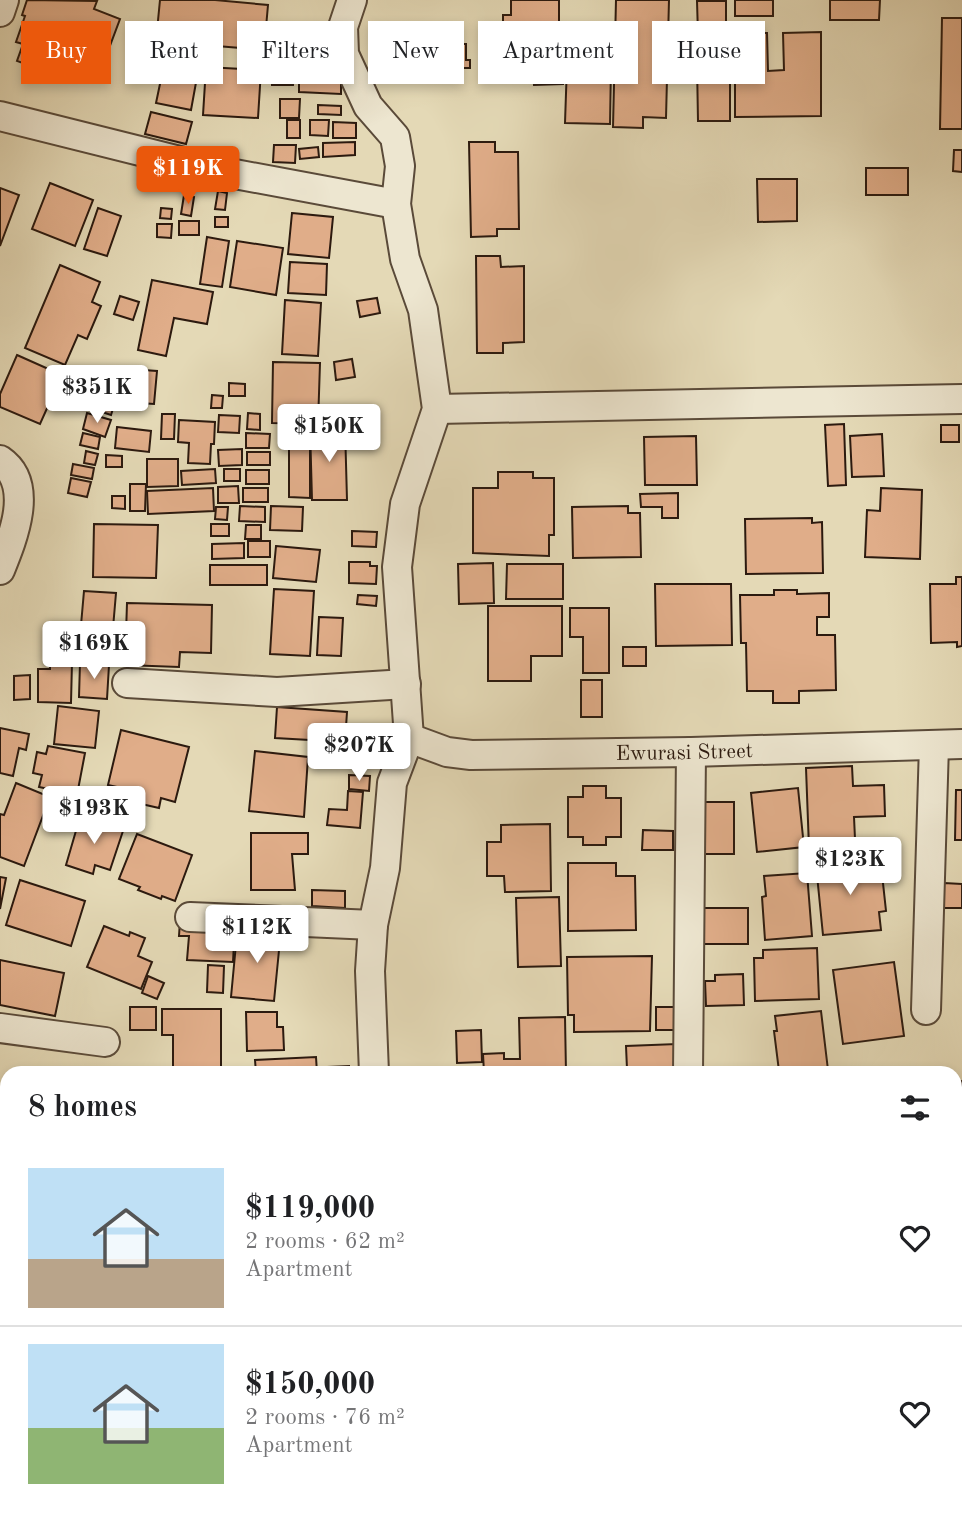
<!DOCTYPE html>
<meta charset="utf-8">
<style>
body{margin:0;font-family:"Old Standard TT",serif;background:#f2f2f2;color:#202124;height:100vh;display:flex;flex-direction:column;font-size:26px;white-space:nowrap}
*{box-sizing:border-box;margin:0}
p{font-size:23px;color:#757577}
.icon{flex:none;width:38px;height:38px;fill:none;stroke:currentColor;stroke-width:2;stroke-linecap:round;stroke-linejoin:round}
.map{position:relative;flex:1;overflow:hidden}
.sheet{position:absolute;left:0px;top:1066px;width:962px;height:450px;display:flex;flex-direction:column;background:#fff;border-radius:21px 21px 0 0;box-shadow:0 4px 10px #0003}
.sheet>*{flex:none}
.hud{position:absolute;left:21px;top:21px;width:920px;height:63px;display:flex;gap:14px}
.price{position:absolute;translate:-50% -60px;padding:0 16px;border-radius:7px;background:#fff;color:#222;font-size:23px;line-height:46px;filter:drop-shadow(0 2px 4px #0008)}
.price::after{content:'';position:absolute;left:50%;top:42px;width:21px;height:16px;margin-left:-10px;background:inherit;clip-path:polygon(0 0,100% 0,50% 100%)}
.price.current{background:#ea580c;color:#fff}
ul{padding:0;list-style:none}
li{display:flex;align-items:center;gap:21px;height:175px;padding:0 28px}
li+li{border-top:2px solid #e0e0e0}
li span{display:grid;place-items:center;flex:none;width:196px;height:140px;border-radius:0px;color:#555}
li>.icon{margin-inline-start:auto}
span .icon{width:84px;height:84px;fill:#fffc;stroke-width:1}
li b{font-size:30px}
h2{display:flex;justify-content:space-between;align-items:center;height:84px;padding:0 28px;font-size:30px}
.chip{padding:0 24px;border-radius:0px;background:#fff;box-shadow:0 4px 10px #0003;font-size:24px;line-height:63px}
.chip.current{background:#ea580c;color:#fff}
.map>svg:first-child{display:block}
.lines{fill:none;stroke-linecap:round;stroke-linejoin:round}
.stream{stroke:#6b7a6e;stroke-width:8}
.building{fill:#e0ad89;stroke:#2c1a0f;stroke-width:2}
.minor-casing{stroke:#5a4a39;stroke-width:32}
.minor{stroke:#ede6d0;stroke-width:28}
.labels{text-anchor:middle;stroke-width:7;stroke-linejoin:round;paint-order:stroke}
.street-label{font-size:21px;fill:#2c1a0f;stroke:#ede6d0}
</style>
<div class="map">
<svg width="962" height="1515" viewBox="0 0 962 1515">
<rect width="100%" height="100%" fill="#e4d9b6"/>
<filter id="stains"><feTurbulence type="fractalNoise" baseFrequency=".00286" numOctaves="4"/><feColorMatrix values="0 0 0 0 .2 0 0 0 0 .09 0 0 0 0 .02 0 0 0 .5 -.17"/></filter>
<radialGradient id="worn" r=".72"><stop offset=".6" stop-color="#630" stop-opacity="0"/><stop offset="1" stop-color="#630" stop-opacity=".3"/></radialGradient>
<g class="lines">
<g class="stream">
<polyline points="956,1300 962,1310"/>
<polyline points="0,1320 7,1318"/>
</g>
</g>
<g class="building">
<polygon points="27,0 97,1 94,9 120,19 105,59 84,51 80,61 66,56 59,76 17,61 23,44 16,42 25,16 22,15"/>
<polygon points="160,0 215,0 268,5 264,50 156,41"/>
<polygon points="511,0 559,0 559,42 503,42 503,15 511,15"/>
<polygon points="616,0 669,0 666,118 643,117 643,128 613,127"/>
<rect x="735" y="0" width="38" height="16"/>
<polygon points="830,0 880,0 879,20 830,20"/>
<polygon points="697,1 726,1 726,60 692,61 691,35 698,35"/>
<polygon points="942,18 962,18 962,129 940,129"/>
<polygon points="821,32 821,116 735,117 735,33 767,33 768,71 784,70 783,33"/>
<polygon points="281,40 317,41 316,63 281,63"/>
<polygon points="444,44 466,44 466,60 470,60 470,68 444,68"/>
<polygon points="562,52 563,84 534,85 532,53"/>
<polygon points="165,60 199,66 191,110 156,103"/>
<polygon points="567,64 611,66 610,124 565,123"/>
<polygon points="697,64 730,64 730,121 698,121"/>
<polygon points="206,67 261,70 258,118 203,115"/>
<polygon points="272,68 294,68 293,85 272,85"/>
<polygon points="299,74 341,75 341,94 299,92"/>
<polygon points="280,99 300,99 299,118 280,118"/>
<polygon points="318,105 341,106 341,115 318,114"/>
<polygon points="151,112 192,122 186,144 145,134"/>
<rect x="287" y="120" width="13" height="18"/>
<polygon points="310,120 329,120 328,136 310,135"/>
<polygon points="333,122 356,123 356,138 333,138"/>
<polygon points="355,142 355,155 323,157 323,143"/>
<polygon points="469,142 495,142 495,152 518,152 519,229 497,229 497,236 471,237"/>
<polygon points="274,145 296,145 295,163 273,162"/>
<polygon points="318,147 319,157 300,159 299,149"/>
<polygon points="954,150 962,150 962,172 953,171"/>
<rect x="866" y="168" width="42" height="27"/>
<polygon points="757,179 797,179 797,221 758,222"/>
<polygon points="50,183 93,200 75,246 32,229"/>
<polygon points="0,188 19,195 0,246"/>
<polygon points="218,191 227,193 225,210 215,209"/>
<polygon points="184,195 194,197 191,216 181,214"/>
<polygon points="98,208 121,216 107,256 84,249"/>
<polygon points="161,208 172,209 171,219 160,218"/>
<polygon points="292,213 333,217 329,258 288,254"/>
<rect x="215" y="217" width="13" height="10"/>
<rect x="179" y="221" width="20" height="14"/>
<polygon points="157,224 172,224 171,238 157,237"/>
<polygon points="207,237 229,241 222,287 200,284"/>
<polygon points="237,241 283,248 276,295 230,287"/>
<polygon points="476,256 500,256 501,267 524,266 524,342 503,343 503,353 477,353"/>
<polygon points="290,262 327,264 326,295 288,293"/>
<polygon points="60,265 100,282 92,302 101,306 87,339 78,335 65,365 25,348"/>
<polygon points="152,280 213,292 207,324 174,318 166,356 138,350"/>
<polygon points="120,296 139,302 133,320 114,314"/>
<polygon points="377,298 380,313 360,317 357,301"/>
<polygon points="285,300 321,303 318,356 282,354"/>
<polygon points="17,355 62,375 40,424 0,407 0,394"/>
<polygon points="352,359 355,377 336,380 334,362"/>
<polygon points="273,362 320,363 318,424 272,423"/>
<polygon points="102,368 120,374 117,381 121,383 111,415 90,408"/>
<polygon points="143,370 157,371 154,404 140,403"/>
<polygon points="229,383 245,384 245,396 229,396"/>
<polygon points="212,395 223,396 222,408 211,408"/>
<polygon points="87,413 111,420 105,437 83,429"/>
<polygon points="248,413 260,414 260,430 247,429"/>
<polygon points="162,414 175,414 174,439 161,439"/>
<polygon points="219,415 240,416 239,433 218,432"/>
<polygon points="179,420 215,422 214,444 211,444 210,464 188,463 189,443 178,442"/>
<polygon points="844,424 846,485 828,486 825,425"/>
<rect x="941" y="425" width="18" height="17"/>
<polygon points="117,427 151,431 149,452 115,448"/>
<polygon points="345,427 347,500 312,500 310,428"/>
<polygon points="289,429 310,429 310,498 289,497"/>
<polygon points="83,433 100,437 98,449 80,445"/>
<polygon points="246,433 270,434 269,448 246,448"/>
<polygon points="882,434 884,476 852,477 850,436"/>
<polygon points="696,436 697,485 645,485 644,437"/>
<polygon points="242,449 242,465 219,466 218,450"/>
<polygon points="86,451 98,454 95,465 84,463"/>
<rect x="247" y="452" width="23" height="13"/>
<polygon points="106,455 122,456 122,467 106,467"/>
<polygon points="147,459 178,459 178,486 147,487"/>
<polygon points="73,464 94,468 92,479 71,475"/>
<polygon points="215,469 216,483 182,485 181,471"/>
<rect x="224" y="469" width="16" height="12"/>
<rect x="246" y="470" width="23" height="14"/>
<polygon points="498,472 533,472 533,478 554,478 554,535 549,535 549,556 473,553 473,488 498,488"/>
<polygon points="71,478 91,482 87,497 68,493"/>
<polygon points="130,484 146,484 145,511 130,511"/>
<polygon points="238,486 239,503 218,503 218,487"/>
<polygon points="213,488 214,511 148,514 147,491"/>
<rect x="243" y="488" width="25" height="14"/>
<polygon points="881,488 922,490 920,559 865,557 867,510 880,511"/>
<polygon points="678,493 678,518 662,518 662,507 641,507 640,494"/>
<polygon points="112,496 125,496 125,509 112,508"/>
<polygon points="240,506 265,507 265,522 239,521"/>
<polygon points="271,506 303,507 302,531 270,530"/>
<polygon points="628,506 628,513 640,513 641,557 573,558 572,507"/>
<polygon points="216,507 228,507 227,520 215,519"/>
<polygon points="812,518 812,523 822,522 823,573 746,574 745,519"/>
<polygon points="94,524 158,525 156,578 93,577"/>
<rect x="211" y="524" width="18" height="12"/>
<polygon points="246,525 261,525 261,539 245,539"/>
<polygon points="352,531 377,532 376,547 352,546"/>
<rect x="248" y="541" width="22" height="16"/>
<polygon points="244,543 244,558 212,559 212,544"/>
<polygon points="276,546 320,550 316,582 273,578"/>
<polygon points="349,562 370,562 370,566 377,566 376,584 349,583"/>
<polygon points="493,563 494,603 459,604 458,564"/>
<polygon points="507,564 563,564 563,599 506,599"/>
<rect x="210" y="565" width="57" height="20"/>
<polygon points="956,577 962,577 962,646 957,647 957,642 931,643 930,584 956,584"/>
<polygon points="655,584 731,584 732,645 656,646"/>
<polygon points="274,589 314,591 310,656 270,654"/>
<polygon points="774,590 797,590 797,594 829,593 829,617 817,617 817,635 835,635 836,690 799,691 799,703 773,703 773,691 747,691 746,643 741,643 740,595 774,595"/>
<polygon points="84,591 116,593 113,628 81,625"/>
<polygon points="358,595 377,596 376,606 357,604"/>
<polygon points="127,603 212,605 211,653 180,652 179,667 125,665"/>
<polygon points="488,606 562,606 562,656 531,656 531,681 488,681"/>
<polygon points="570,608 609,608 609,673 583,673 583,637 570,637"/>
<polygon points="319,617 343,618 341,656 317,655"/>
<rect x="623" y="647" width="23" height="19"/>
<polygon points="50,662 72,662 71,703 38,702 38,669 50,669"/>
<polygon points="80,663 109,665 107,699 79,697"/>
<polygon points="30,675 30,699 14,700 14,676"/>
<rect x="581" y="680" width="21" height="37"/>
<polygon points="58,706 99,711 95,748 54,744"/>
<polygon points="277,707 347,712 345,742 275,738"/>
<polygon points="0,728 29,734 26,750 19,748 13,776 0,773"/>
<polygon points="121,730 189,747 175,802 161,798 159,808 115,798 117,787 108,785"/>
<polygon points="48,746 85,753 77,795 39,787 42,775 33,773 37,752 46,754"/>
<polygon points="255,751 308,757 304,817 249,811"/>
<polygon points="852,766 853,786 884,785 885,816 854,817 855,839 835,840 835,847 809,848 806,768"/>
<polygon points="349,775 370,776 369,791 349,789"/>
<polygon points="16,783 50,797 24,866 0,857 0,814 4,815"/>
<polygon points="583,786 606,786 606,798 621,798 621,837 606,837 606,845 583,845 583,837 568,837 568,797 583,797"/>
<polygon points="798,788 804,847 757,852 751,793"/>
<polygon points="956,790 962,790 962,840 955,840"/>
<polygon points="348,791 363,792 360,828 327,825 329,809 347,810"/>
<rect x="697" y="802" width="37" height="52"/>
<polygon points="80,817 123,831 110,870 95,865 93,874 66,865"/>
<polygon points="550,824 551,891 505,892 504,876 487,876 487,842 501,842 501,825"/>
<polygon points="643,830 673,831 673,850 642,850"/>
<polygon points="251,833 308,833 308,854 292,854 295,890 251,890"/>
<polygon points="137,834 192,855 175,901 162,896 161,899 138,890 140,887 119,879"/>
<polygon points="875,860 876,875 882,874 886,911 879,912 881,930 823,935 816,865"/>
<polygon points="568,863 616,863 616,876 635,876 636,930 568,931"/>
<polygon points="807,873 812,936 765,940 762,897 766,896 764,876"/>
<polygon points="0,877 6,878 0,909"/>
<polygon points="20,880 85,901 71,946 6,925"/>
<polygon points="944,883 962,884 962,908 944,908"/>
<polygon points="312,890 345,891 345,908 312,906"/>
<polygon points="559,897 561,966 518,967 516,898"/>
<polygon points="699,908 748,908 748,944 698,944"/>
<polygon points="180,921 235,924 233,962 187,960 189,936 179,936"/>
<polygon points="104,926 129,936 130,932 145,938 138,956 152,962 141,989 87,967"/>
<polygon points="246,927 281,930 274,1001 231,997 236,944 244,945"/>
<polygon points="817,948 819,999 755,1001 754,958 763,958 763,950"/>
<polygon points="652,956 650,1031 574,1032 574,1015 568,1015 567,957"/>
<polygon points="0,960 64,973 55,1016 0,1005"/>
<polygon points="894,962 904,1036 843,1044 833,970"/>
<polygon points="208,965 224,966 223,993 207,992"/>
<polygon points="743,974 744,1005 706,1006 705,981 715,981 715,975"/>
<polygon points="148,976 164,983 157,999 142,993"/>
<rect x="130" y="1007" width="26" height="23"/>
<rect x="656" y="1007" width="23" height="23"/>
<polygon points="162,1009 221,1009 221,1072 173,1072 173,1035 162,1035"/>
<polygon points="821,1011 828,1070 809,1072 808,1067 779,1071 774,1031 777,1031 775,1016"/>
<polygon points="246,1012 277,1012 277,1027 283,1027 284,1050 247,1051"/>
<polygon points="565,1017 566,1073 484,1073 483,1054 504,1053 504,1059 520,1059 519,1018"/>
<polygon points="481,1030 482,1062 457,1063 456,1031"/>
<polygon points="677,1044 678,1073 648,1073 648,1068 627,1069 626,1046"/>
<polygon points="316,1057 317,1073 256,1073 255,1060"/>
<polygon points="349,1066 349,1073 328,1073 328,1067"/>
<polygon points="962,1081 962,1151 956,1155 956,1085"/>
<polygon points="7,1158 7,1211 0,1211 0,1159"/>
<polygon points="956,1200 962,1204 962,1275 956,1271"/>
<polygon points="5,1340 7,1386 0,1387 0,1341"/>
<polygon points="962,1355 962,1391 956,1395 956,1359"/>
<polygon points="7,1395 7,1449 0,1450 0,1397"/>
<polygon points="962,1406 962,1471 956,1475 956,1409"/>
<polygon points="0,1474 5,1506 9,1508 10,1515 0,1515"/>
<polygon points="70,1508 88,1508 89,1515 71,1515"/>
<polygon points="281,1508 319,1508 320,1512 306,1515 283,1515"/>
<rect x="491" y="1508" width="22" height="4"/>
<polygon points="629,1508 655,1508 656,1515 630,1515"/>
<polygon points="679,1508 709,1508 712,1513 718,1508 728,1508 733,1515 679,1515 682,1513"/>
</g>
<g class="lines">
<g class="minor-casing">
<g id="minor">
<polyline points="352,0 343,27 344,54 368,106 395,137 400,166 396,204 405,259 423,310 437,409 405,504 397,567 409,738 392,783 385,868 373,925 370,971 374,1073"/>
<polyline points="0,12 4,0"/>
<polyline points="0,116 224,172 396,204"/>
<polyline points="437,409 962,399"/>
<path d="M 0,460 C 35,484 13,538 0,570"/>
<polyline points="127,683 277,692 406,684"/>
<path id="s1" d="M 409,738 L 447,752 L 471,755 L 691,752 L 962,744"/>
<polyline points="190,917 373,925"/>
<polyline points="926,1010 934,745"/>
<polyline points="0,1028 105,1042"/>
<polyline points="688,1073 691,752"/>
<polyline points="956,1191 962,1190"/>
<polyline points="102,1508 103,1515"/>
<polyline points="800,1508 806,1515"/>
<polyline points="338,1515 346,1508"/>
</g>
</g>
<use href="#minor" class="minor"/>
</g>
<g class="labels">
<g class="street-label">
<text dy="7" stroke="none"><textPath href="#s1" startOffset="278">Ewurasi Street</textPath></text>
</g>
</g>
<rect width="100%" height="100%" filter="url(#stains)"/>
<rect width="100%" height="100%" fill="url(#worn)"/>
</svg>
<b class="price current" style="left:188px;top:206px">$119K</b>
<b class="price" style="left:97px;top:425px">$351K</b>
<b class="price" style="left:329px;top:464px">$150K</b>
<b class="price" style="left:94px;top:681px">$169K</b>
<b class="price" style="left:359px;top:783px">$207K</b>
<b class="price" style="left:94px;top:846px">$193K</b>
<b class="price" style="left:850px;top:897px">$123K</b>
<b class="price" style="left:257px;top:965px">$112K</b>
<div class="hud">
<a class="chip current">Buy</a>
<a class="chip">Rent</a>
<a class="chip">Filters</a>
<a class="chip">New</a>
<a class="chip">Apartment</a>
<a class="chip">House</a>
</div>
<section class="sheet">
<h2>8 homes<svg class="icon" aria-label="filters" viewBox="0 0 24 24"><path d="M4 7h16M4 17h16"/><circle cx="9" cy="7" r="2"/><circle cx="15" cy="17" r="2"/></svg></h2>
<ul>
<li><span style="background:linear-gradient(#bfe0f5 65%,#b9a48a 0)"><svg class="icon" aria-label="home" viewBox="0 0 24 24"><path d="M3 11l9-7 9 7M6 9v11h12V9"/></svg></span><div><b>$119,000</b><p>2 rooms · 62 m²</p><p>Apartment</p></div><svg class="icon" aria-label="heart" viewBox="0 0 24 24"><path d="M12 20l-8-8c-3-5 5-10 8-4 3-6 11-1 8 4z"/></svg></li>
<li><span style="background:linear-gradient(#bfe0f5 60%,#8fb573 0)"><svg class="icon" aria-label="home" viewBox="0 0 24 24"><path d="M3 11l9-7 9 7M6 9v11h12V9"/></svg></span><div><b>$150,000</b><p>2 rooms · 76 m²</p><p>Apartment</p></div><svg class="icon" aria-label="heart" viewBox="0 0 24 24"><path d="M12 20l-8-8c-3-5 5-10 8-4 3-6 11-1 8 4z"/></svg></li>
</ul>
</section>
</div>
